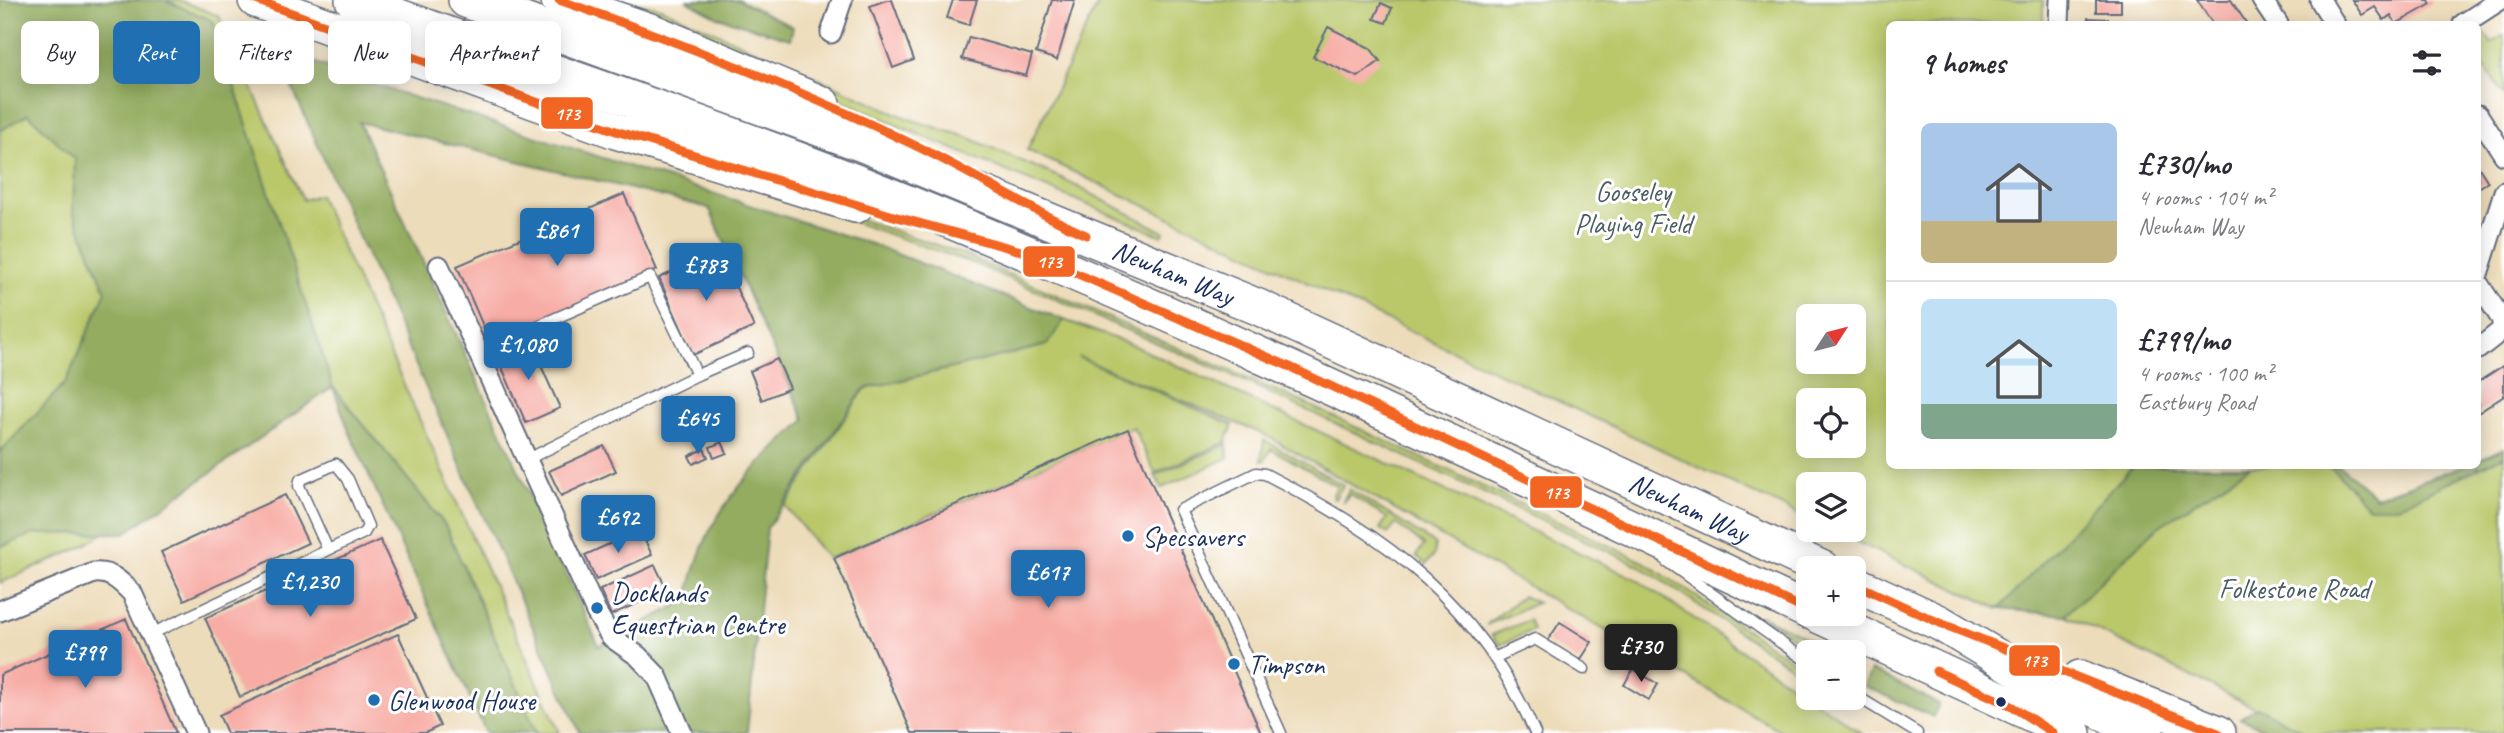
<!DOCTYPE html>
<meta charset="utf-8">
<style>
body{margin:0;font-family:Caveat,sans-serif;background:#f2f2f3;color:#2b2b33;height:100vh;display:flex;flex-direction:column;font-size:26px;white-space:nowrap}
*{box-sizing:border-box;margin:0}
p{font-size:23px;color:#7c7c81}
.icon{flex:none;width:38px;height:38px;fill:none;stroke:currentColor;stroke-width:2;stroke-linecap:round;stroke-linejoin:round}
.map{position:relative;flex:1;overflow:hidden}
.side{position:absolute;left:1886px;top:21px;width:595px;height:448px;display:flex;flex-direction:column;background:#fff;border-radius:10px;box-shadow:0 4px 18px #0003}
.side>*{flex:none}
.guide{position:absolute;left:21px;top:21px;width:665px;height:63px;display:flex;gap:14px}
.needle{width:46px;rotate:54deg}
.tools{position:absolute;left:1796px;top:304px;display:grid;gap:14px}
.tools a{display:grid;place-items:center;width:70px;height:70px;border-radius:10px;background:#fff;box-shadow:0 4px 18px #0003;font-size:35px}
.price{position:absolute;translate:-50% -60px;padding:0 16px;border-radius:7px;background:#1f6fb2;color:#fff;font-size:23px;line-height:46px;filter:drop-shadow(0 2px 4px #0008)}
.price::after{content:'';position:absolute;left:50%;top:42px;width:21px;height:16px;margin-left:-10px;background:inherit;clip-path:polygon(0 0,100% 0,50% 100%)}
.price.active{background:#222;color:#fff}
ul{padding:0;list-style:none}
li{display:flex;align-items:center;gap:21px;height:175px;padding:0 35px}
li+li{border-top:2px solid #e1e1e2}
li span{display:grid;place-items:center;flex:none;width:196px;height:140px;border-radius:10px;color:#555}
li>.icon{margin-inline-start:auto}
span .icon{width:84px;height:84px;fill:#fffc;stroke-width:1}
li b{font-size:30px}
h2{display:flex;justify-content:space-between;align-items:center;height:84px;padding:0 35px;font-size:30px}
.chip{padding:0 24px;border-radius:10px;background:#fff;box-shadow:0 4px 18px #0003;font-size:24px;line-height:63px}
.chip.active{background:#1f6fb2;color:#fff}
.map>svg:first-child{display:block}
.green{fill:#bac86b;stroke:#6a7c64;stroke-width:2;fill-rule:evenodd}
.forest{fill:#93ac5f;stroke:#576e5e;stroke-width:2;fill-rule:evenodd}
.building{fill:#f7ada6}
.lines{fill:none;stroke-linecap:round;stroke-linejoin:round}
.lane-casing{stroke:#646c7e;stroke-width:13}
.street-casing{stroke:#646c7e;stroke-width:23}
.highway-casing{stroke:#646c7e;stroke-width:38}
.lane{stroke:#fff;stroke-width:10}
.street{stroke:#fff;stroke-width:19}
.highway{stroke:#fff;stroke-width:35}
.bus-1-casing{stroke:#fff;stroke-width:14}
.bus-1{stroke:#f26522;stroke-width:9}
.poi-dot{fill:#1f6fb2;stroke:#fff;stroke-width:2.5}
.bus-dot{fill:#1b2f5e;stroke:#fff;stroke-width:2.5}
.labels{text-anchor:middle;stroke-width:6;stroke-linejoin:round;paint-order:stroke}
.park-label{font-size:28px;fill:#4b5d62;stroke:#fff}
.street-label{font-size:28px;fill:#1b2f5e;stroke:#fff}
.poi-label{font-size:28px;fill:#1b2f5e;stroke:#fff;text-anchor:start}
.line-badge{stroke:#fff;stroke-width:2.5}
.badge-label{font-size:19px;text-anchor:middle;font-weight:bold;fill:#fff}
</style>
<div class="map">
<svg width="2504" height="733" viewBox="0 0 2504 733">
<rect width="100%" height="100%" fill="#fff"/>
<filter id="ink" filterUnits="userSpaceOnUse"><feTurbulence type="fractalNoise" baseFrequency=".0143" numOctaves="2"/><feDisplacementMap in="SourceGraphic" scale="14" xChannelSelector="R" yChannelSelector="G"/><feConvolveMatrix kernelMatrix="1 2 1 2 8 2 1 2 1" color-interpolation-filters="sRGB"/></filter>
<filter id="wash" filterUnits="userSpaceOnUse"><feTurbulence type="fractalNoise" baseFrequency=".00686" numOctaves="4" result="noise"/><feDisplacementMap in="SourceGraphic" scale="28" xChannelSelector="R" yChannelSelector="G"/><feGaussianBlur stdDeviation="1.57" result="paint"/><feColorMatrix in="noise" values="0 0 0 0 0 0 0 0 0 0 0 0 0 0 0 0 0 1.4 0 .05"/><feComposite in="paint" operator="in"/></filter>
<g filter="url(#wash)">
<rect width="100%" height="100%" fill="#eddcba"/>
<g class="green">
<polygon points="0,0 179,0 219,16 303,200 319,195 560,733 537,733 445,525 333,387 80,548 0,583"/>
<polygon points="623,0 661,8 909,119 967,137 1061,178 1164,232 1162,236 901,127"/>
<path d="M 1100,0 L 2043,0 L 2043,24 L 1890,24 L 1890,466 L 2199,466 L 1999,609 L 1832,530 L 1853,530 L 1853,485 L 1808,485 L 1808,519 L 1027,150 ZM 1808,317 L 1853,317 L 1853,362 L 1808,362 ZM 1808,401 L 1853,401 L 1853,446 L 1808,446 Z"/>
<polygon points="2485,33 2491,43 2504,35 2504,96 2485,67 2478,72 2478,37"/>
<polygon points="719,172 960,253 1304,403 1644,562 1808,671 1808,678 1640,566 1244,381 975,264 735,181"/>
<polygon points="1064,320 1135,346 1636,579 1862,733 1784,733 1263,434 1078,357 1233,425 1226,442 1155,473 1133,427 828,559 785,506 865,389 1047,345"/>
<polygon points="1264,440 1343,485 1335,499 1332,497 1337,486 1271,449 1264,461 1261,460"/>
<polygon points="1227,444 1228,458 1162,488 1155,475"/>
<polygon points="2504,448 2504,733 2307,733 2065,615 2158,527 2250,466 2339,466 2376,497 2463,466 2478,466 2478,460"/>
<polygon points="1349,489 1435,544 1434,555 1426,564 1416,556 1424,545 1396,524 1388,534 1380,529 1387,518 1350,494 1342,503"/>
<polygon points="1523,596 1537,603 1486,625"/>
<polygon points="1760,615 1837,653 1815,653"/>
<polygon points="1529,620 1533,630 1500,645 1492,635"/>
</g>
<g class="forest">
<polygon points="0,0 165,0 213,21 333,387 445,525 537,733 486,733 349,431 333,387 125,533 34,534 0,547 0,452 66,382 106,291 73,212 75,159 28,114 0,131"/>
<polygon points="686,0 739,0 793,27 790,39 718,17"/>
<path d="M 274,47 L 366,82 L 874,245 L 1064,320 L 1047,345 L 864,389 L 767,528 L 747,733 L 580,733 ZM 359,122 L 709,208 L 805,420 C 764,457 723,496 702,548 C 695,565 691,583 686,601 L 599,646 Z"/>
<polygon points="2504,448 2504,456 2397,507 2368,507 2330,466 2339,466 2376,497 2463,466 2478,466 2478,460"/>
<polygon points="2133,466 2250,466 2158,527 2065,615 1999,609"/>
<polygon points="1871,670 1939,704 1933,717 1864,686"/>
<polygon points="2257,707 2307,733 2272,733 2240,718"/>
</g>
<g id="blocks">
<g class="building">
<polygon points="886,0 892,0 914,60 893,68 870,6"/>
<polygon points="953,0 977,0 969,25 947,18"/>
<polygon points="1052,0 1075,0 1057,60 1036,53"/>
<rect x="2096" y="0" width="25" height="12"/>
<polygon points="2197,0 2231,0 2247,24 2213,24"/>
<polygon points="2352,0 2429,0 2431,4 2396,24 2391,15 2384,20 2375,7 2362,15"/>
<polygon points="1381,3 1392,8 1386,23 1374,19"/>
<polygon points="2088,18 2108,19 2108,24 2088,24"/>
<polygon points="1328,27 1370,48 1380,61 1358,77 1313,57"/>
<polygon points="969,37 1032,55 1026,76 962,59"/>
<polygon points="2478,166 2488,182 2478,188"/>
<polygon points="624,194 657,270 490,342 457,266"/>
<polygon points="719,250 754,327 693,355 659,278"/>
<polygon points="530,341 560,408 526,423 497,356"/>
<polygon points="777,359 790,388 762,400 750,371"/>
<polygon points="2504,365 2504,396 2478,413 2478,382"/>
<polygon points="1128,429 1261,733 912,733 834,558"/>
<polygon points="722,442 727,453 714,458 710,447"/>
<polygon points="604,446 616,471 561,496 549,471"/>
<polygon points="704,449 708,457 693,464 689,456"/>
<polygon points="285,495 308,543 184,600 161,552"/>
<polygon points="640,530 652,555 596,580 585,555"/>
<polygon points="380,540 416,619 240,697 205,618"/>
<polygon points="655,565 667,590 611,615 600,590"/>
<polygon points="126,619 176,733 0,733 0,675"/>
<polygon points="1560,622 1592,642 1579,662 1547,642"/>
<polygon points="398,634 440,726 425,733 227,733 219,715"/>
<polygon points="1633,669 1658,684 1649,700 1624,685"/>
</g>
</g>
</g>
<g filter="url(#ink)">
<use href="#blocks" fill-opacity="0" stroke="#646c7e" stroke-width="2"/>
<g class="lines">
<g class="lane-casing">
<g id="lane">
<polyline points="478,352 650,277 697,375"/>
<polyline points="528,459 697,375 748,353"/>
<polyline points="1666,561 1808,662"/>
<polyline points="151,634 364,533 368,526 348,479 336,464 300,480 299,486 328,550"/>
<polyline points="1496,657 1535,639 1584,669"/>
<polyline points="1853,694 1917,733"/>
<path d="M 1281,733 L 1180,510 L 1256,473 L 1265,474 C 1388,537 1479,603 1535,733"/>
</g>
</g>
<g class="street-casing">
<g id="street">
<polyline points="2262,0 2278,24"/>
<polyline points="2320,0 2335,24"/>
<polyline points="2059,24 2060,0"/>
<polyline points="2463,24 2500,0"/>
<polyline points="831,33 842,0"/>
<polyline points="2478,115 2504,155"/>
<polyline points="439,266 596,612 611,637 638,656 657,676 682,733"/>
<polyline points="2478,274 2504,192"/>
<polyline points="2478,283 2502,320 2502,330 2478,349"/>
<path d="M 0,611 L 94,573 C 111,571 121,582 132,593 L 196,733"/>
</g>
</g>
<g class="highway-casing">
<g id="highway">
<polyline points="256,0 616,131 856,205"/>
<path d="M 353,0 C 519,62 688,116 853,181 C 1177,310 1491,462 1808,611"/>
<path id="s1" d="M 466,0 L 863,144 L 1258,307 L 1823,569"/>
<polyline points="559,0 653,32 822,104"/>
<polyline points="1853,583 1940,623 2036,680 2146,733"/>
<polyline points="1816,614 2073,733"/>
<polyline points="2080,678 2218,733"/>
</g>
</g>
<use href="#lane" class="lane"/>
<use href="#street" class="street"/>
<use href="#highway" class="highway"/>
<g class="bus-1-casing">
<g id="bus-1">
<polyline points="256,0 616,131 897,217 1032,254 1288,366 1808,611"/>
<path d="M 559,0 C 679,42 798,88 912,144 C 971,172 1026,208 1086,235"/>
<polyline points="1853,583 1940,623 2218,733"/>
<polyline points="1936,671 2011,706 2053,733"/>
</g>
</g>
<use href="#bus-1" class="bus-1"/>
</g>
</g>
<g class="poi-dot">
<circle cx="1128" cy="536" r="7"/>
<circle cx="597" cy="608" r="7"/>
<circle cx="1234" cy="664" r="7"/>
<circle cx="374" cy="700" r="7"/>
</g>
<circle class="bus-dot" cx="2001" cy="702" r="6"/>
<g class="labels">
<g class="park-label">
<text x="1633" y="201">Gooseley<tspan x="1633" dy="32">Playing Field</tspan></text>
<text x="2294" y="598">Folkestone Road</text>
</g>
<g class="street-label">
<text dy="10" stroke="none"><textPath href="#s1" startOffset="758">Newham Way</textPath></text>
<text dy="10" stroke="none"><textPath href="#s1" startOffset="1325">Newham Way</textPath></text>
</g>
<g class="poi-label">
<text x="1142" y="546">Specsavers</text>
<text x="611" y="602">Docklands<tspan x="611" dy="32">Equestrian Centre</tspan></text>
<text x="1248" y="674">Timpson</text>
<text x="388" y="710">Glenwood House</text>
</g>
</g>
<g class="line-badge">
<rect x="540" y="96" width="54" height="34" rx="7" fill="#f26522"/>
<rect x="1022" y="245" width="54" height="33" rx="7" fill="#f26522"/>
<rect x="1529" y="475" width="54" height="34" rx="7" fill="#f26522"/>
<rect x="2008" y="644" width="53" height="33" rx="7" fill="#f26522"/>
</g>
<g class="badge-label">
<text x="567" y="120">173</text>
<text x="1049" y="268">173</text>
<text x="1556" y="499">173</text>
<text x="2034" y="667">173</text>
</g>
</svg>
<div class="tools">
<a><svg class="needle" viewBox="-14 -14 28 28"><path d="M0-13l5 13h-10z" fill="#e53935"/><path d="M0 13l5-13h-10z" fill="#7c7c81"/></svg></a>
<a><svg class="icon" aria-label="locate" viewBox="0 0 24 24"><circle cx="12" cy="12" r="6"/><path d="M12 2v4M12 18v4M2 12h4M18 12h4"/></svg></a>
<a><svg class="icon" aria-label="layers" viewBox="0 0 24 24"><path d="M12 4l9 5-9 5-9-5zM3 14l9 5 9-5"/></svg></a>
<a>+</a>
<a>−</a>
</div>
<b class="price" style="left:557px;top:268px">£861</b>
<b class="price" style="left:706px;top:303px">£783</b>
<b class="price" style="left:528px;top:382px">£1,080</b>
<b class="price" style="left:698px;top:456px">£645</b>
<b class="price" style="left:618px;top:555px">£692</b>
<b class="price" style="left:1048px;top:610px">£617</b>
<b class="price" style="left:310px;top:619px">£1,230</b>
<b class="price active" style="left:1641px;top:684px">£730</b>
<b class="price" style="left:85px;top:690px">£799</b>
<div class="guide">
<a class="chip">Buy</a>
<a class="chip active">Rent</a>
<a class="chip">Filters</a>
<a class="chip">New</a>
<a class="chip">Apartment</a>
</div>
<section class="side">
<h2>9 homes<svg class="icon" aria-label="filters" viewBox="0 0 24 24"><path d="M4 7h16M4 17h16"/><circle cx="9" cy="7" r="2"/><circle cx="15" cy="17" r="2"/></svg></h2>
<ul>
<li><span style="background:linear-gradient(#a9c7e8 70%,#c2b280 0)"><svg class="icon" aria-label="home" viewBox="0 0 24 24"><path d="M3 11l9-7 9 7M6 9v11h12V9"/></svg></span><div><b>£730/mo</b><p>4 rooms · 104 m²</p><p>Newham Way</p></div></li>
<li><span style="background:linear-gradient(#bfe0f5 75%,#7fa58c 0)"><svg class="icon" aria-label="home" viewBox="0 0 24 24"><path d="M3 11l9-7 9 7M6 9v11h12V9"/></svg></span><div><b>£799/mo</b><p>4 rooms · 100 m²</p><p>Eastbury Road</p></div></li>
</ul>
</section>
</div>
